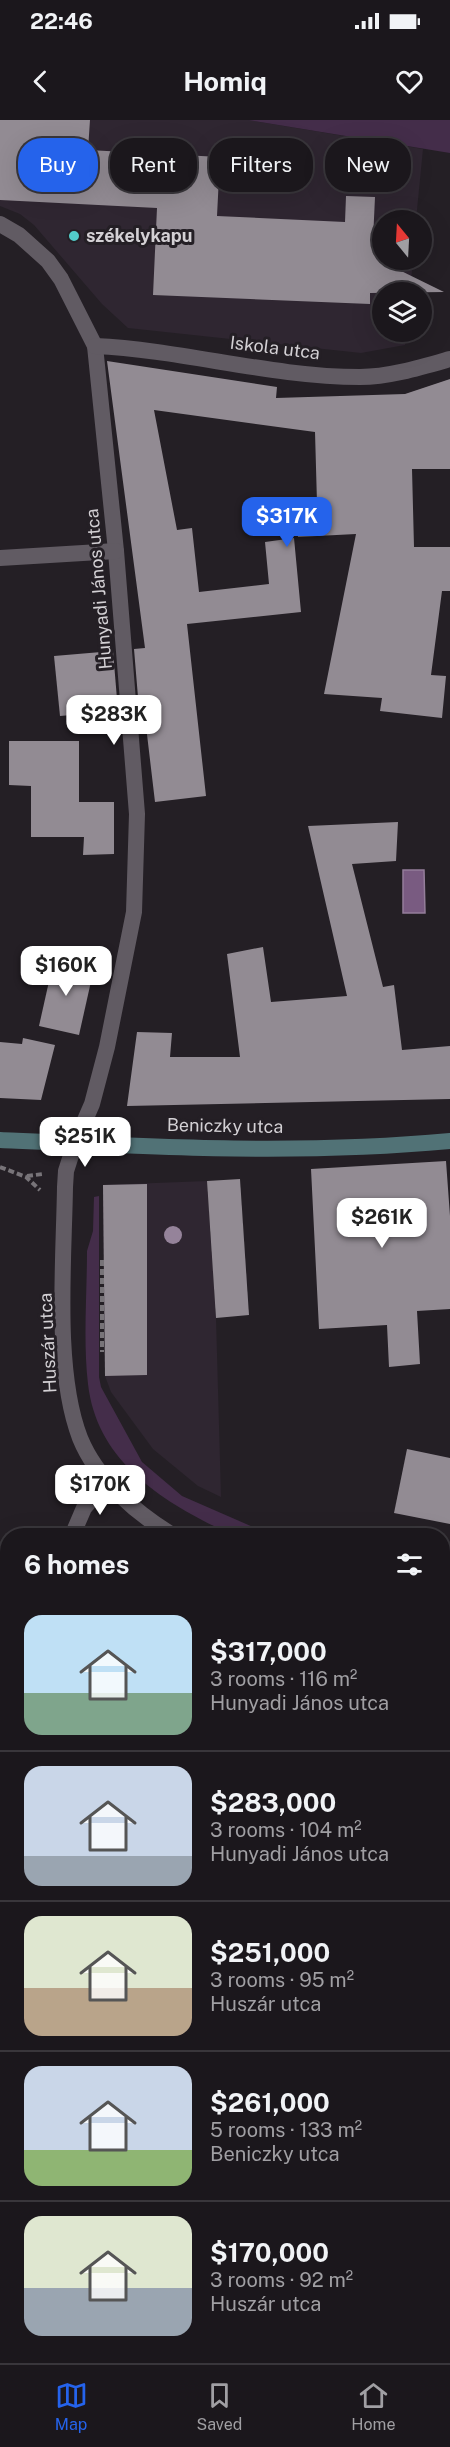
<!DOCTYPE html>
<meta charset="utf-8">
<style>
body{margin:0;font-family:"Public Sans",sans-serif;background:#282429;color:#f1f3f6;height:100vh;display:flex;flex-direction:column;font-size:22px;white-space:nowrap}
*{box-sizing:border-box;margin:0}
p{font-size:20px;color:#a09fa3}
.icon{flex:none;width:33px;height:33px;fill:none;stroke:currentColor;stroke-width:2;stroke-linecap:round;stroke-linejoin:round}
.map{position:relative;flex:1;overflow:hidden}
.sheet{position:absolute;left:0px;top:1408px;width:450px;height:836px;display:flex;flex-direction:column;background:#1b171c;border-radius:24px 24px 0 0;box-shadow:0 6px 24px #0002,0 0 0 2px #39363b}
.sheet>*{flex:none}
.hud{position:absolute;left:18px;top:18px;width:414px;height:54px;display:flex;gap:12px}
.needle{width:39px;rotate:342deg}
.buttons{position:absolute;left:372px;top:90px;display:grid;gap:12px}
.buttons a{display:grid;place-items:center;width:60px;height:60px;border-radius:50%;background:#1b171c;box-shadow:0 6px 24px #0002,0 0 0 2px #39363b;font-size:30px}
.price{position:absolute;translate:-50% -51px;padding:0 14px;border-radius:12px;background:#fff;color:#222;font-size:20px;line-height:39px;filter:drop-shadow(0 2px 3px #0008)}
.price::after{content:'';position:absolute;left:50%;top:36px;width:18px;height:14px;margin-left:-9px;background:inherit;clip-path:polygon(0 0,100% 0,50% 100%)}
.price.selected{background:#2563eb;color:#fff}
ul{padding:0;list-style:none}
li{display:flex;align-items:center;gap:18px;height:150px;padding:0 24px}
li+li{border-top:2px solid #39363b}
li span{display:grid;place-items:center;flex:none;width:168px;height:120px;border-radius:18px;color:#555}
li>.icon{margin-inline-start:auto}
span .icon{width:72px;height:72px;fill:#fffc;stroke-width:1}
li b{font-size:26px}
h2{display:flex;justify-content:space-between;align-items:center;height:72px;padding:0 24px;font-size:26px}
.pill{padding:0 21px;border-radius:24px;background:#1b171c;box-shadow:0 6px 24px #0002,0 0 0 2px #39363b;font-size:21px;line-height:54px}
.pill.selected{background:#2563eb;color:#fff}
.status{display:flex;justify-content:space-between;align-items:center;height:42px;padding:0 30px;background:#1b171c;direction:ltr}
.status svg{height:16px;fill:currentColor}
header{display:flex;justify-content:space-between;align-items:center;height:78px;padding:0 24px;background:#1b171c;font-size:27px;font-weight:700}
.dock{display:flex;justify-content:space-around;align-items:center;height:84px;border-top:2px solid #39363b;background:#1b171c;font-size:16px;color:#a09fa3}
.dock a{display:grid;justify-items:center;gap:3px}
.dock .selected{color:#2563eb}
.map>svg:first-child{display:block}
.built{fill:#2f2631}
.green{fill:#442d4a}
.water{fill:#795b81;stroke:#947e9a;stroke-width:1.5}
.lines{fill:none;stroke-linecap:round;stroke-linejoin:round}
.stream{stroke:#947e9a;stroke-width:9}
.building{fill:#928b93}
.path{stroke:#787479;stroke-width:4;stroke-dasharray:6 3;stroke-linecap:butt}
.minor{stroke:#615b63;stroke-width:16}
.tertiary{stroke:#615b63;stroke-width:16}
.secondary{stroke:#517276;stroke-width:16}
.tree{fill:#95839a}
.poi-dot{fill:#53cdcb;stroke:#241f25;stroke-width:2}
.labels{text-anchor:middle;stroke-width:6;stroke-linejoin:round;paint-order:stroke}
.poi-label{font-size:18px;font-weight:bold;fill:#d3d0d4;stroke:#241f25;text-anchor:start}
.street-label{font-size:18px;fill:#d3d0d4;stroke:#241f25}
</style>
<div class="status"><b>22:46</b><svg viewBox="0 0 49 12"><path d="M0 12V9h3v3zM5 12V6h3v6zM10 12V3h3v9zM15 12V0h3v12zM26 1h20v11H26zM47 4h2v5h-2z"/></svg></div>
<header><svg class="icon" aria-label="back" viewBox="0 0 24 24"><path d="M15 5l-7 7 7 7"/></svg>Homiq<svg class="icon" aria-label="heart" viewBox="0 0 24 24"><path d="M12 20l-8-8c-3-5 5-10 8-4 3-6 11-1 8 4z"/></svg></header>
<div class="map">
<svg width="450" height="2243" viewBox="0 0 450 2243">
<rect width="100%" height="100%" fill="#241f25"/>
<g class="built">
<polygon points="0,0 248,0 423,29 416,100 382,100 382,140 413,140 410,172 382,172 382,212 407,212 405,225 361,233 128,208 102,184 34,105 20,94 0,86"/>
<polygon points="207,1061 216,1198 221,1377 198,1366 153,1329 111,1272 105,1256 103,1065"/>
</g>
<g class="green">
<polygon points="248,0 450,0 450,33"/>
<path d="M 99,1076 L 99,1257 L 101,1267 L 142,1342 L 182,1376 L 253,1407 L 311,1416 L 236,1416 L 226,1412 C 162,1381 97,1342 88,1264 C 83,1221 87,1175 87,1131 L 93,1111 L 94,1077 Z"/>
<polygon points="443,1529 450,1532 450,1579 443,1579"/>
<polygon points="450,1735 450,1837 443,1833 443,1753"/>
<polygon points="442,2047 450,2048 450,2144 443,2144"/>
<path d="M 7,2092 L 7,2177 C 0,2157 0,2110 7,2092 Z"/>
<polygon points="83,2237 165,2237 163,2243 83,2243"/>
</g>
<polygon class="water" points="403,750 424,750 425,793 403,793"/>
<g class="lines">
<g class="stream">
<polyline points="442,2088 450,2093"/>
<polyline points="145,2243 148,2236"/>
</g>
</g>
<g class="building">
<polygon points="0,0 90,0 88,30 220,37 217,96 345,102 346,76 375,77 373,120 382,120 382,140 392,140 391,146 444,172 370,173 370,184 153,175 157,88 0,80"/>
<polygon points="107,241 277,267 276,278 405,274 450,259 450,349 412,349 414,427 450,427 450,471 442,471 431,555 446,556 442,598 380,591 382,578 324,574 356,414 298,417 296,384 317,383 315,312 154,290 177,410 192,408 199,472 269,464 265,422 294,418 301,492 187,504 206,676 155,682 144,589 139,589 134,529 145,528"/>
<polygon points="113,531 118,591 60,596 54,536"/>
<polygon points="9,621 79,621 79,682 114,682 114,734 83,735 84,717 31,717 31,666 9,665"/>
<polygon points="398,702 396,741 352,744 383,867 394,865 402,930 450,926 450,979 127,986 137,912 172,913 170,937 240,937 227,834 263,827 271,882 347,876 308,706"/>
<polygon points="54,839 94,848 79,915 39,906"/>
<polygon points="23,918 55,925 41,980 0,978 0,922 22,924"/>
<polygon points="446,1041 450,1096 450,1189 417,1191 420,1244 389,1247 387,1205 319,1209 311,1049"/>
<polygon points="240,1059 249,1195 216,1198 207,1061"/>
<polygon points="147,1064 147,1255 105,1256 103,1065"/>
<polygon points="407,1329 450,1338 450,1404 394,1393"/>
</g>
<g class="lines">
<g class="path">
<polyline points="0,1047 26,1057 40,1070"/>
<polyline points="27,1056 43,1054"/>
<polyline points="102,1140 102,1232"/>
<polyline points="442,1719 450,1697"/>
</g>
<g class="minor">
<polyline points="0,104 19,115 48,141 61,159 95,226 116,431 137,694 134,792 107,927 92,984 75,1023"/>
<path d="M 95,226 C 184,230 271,257 360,257 C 389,257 422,247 450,239"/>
<polyline points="0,438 116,431"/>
<polyline points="72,1416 84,1388 106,1362"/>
<polyline points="0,1539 8,1537"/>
<polyline points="0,1786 8,1786"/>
<polyline points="442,2151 450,2151"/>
<polyline points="290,2243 292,2236"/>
</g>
<g class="tertiary">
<path d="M 75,1023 L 66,1051 L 65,1067 C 64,1140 54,1251 80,1318 C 97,1360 137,1394 174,1416"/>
<polyline points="442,1505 450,1508"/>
</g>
<path class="secondary" d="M 0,1020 C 149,1027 301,1035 450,1021"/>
</g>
<circle class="tree" cx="173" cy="1115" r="9"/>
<circle class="poi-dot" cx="74" cy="116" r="6"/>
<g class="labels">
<g class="poi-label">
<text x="86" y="122">székelykapu</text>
</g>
<g class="street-label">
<text transform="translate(275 228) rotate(7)" y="6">Iskola utca</text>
<text transform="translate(99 469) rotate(-95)" y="6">Hunyadi János utca</text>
<text transform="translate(225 1006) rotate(1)" y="6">Beniczky utca</text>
<text transform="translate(48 1223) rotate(-93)" y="6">Huszár utca</text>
</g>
</g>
</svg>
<div class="buttons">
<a><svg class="needle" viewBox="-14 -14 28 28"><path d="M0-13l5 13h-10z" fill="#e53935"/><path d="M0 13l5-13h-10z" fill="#a09fa3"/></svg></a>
<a><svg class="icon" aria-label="layers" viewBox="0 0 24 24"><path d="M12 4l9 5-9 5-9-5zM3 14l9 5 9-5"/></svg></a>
</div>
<b class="price selected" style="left:287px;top:428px">$317K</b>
<b class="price" style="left:114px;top:626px">$283K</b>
<b class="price" style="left:66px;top:877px">$160K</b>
<b class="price" style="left:85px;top:1048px">$251K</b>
<b class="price" style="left:382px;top:1129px">$261K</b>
<b class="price" style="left:100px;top:1396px">$170K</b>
<div class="hud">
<a class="pill selected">Buy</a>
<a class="pill">Rent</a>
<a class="pill">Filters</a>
<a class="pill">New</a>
</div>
<section class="sheet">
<h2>6 homes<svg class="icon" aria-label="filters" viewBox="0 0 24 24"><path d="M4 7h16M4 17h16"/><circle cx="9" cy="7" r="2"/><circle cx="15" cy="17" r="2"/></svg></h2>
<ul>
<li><span style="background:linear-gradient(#bfe0f5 65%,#7fa58c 0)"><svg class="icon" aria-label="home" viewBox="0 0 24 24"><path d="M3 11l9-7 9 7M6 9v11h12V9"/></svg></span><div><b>$317,000</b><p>3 rooms · 116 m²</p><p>Hunyadi János utca</p></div></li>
<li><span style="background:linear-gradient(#c9d6e8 75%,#9aa5b1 0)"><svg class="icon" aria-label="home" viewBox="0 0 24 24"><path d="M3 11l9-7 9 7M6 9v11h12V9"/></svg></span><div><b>$283,000</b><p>3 rooms · 104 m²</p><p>Hunyadi János utca</p></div></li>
<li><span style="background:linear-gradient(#dfe7d0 60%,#b9a48a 0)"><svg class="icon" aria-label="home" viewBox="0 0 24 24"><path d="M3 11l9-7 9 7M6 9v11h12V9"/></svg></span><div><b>$251,000</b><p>3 rooms · 95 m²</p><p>Huszár utca</p></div></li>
<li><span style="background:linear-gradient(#c9d6e8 70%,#8fb573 0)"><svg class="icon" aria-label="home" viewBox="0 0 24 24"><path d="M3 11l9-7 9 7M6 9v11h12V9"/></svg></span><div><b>$261,000</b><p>5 rooms · 133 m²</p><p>Beniczky utca</p></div></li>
<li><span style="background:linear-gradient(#dfe7d0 60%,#9aa5b1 0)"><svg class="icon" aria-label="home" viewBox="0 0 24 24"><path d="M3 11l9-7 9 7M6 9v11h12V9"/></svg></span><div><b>$170,000</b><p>3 rooms · 92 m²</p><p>Huszár utca</p></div></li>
</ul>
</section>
</div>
<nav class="dock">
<a class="selected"><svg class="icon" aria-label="map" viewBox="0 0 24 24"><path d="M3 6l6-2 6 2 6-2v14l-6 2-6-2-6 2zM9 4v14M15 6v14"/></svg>Map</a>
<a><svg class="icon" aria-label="saved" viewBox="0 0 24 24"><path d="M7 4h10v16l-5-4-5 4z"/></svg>Saved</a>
<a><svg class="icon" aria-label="home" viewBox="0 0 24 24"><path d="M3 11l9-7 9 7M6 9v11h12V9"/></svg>Home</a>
</nav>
